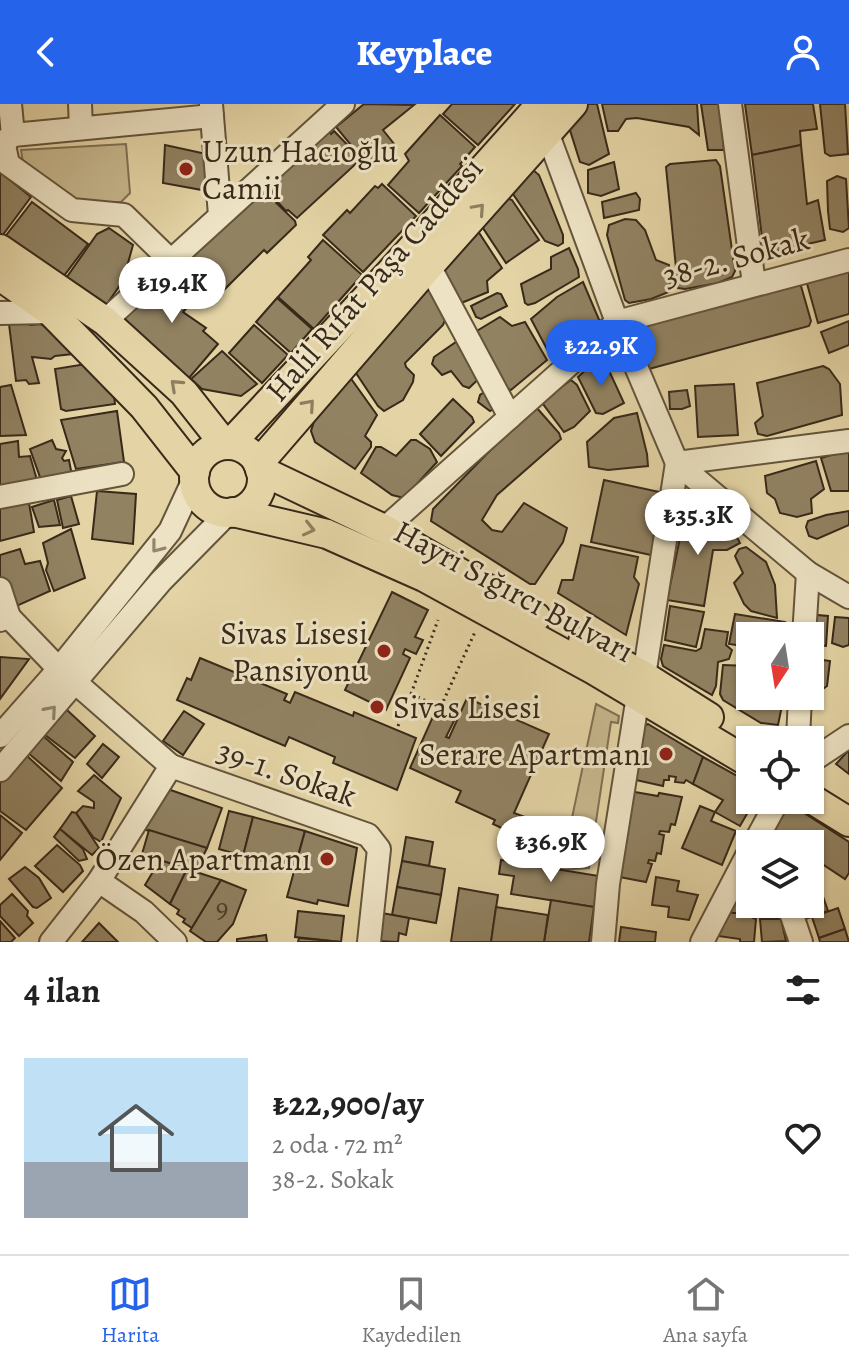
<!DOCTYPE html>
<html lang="tr">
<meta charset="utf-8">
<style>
body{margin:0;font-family:Alegreya,serif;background:#f6f6f6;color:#222;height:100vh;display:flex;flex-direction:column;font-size:30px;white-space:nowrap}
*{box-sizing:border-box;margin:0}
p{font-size:26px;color:#767676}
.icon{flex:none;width:44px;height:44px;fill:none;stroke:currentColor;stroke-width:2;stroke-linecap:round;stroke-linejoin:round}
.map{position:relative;height:838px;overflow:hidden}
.side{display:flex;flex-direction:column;background:#fff;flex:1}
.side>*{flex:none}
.needle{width:52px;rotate:192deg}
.controls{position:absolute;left:736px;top:518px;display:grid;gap:16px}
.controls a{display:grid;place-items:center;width:88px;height:88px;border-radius:0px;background:#fff;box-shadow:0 2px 6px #0004;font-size:40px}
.price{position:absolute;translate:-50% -68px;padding:0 18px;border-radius:28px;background:#fff;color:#222;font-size:26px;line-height:52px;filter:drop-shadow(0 2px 4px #0008)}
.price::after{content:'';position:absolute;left:50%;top:48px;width:24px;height:18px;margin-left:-12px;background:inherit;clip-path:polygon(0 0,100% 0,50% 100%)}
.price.selected{background:#2563eb;color:#fff}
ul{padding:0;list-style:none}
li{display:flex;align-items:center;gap:24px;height:200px;padding:0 24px}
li+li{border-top:2px solid #e0e0e0}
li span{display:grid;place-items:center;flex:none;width:224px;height:160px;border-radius:0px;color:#555}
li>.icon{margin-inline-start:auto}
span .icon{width:96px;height:96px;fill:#fffc;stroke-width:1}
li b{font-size:34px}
h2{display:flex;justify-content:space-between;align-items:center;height:96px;padding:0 24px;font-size:34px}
header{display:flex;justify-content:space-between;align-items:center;height:104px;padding:0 24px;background:#2563eb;color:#fff;font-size:36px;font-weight:800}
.menu{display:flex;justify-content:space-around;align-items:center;height:112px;border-top:2px solid #e0e0e0;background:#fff;font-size:22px;color:#767676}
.menu a{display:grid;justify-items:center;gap:4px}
.menu .selected{color:#2563eb}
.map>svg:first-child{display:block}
.green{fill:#c7b78d;stroke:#807053;stroke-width:2}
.building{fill:#918262;stroke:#382919;stroke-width:2}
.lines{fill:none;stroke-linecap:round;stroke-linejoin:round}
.minor-casing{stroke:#63543c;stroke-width:26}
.major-casing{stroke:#382919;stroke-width:32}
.path{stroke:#382919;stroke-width:3;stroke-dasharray:2 4;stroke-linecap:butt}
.minor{stroke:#ede3c4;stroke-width:22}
.major{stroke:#e4d4a5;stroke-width:28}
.oneway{stroke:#8e7e5f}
.oneway2{stroke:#92866e}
.poi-dot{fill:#8f2418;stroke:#ede3c4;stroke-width:3}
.labels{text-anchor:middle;stroke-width:6;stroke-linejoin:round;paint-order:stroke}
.number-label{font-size:28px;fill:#4e3f2b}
.poi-label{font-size:32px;fill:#382919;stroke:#ede3c4;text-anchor:end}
.street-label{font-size:32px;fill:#382919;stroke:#ede3c4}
</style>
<header><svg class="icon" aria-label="back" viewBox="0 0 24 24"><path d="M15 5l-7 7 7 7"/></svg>Keyplace<svg class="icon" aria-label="person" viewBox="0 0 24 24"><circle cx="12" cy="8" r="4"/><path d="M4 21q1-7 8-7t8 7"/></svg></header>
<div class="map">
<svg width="849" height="838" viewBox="0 0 849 838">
<rect width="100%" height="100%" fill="#e4d4a5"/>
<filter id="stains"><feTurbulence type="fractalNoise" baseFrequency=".0025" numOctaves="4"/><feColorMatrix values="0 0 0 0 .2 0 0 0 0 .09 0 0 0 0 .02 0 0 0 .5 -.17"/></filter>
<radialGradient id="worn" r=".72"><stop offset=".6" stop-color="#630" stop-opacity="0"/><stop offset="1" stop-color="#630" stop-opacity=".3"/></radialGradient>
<g class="green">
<polygon points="126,40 130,89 121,98 80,98 23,59 21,46"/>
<polygon points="596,600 619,612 618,619 611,618 589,764 561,766"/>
</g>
<g class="building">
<polygon points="364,0 414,1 383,26 395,41 369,63 336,23"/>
<polygon points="452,0 515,0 478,41 443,10"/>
<polygon points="588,0 597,0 609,50 589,61 580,58 569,23 575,11"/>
<polygon points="602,0 697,0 699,31 689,23 637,14 626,15 618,27 608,27"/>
<polygon points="701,0 720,0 724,46 708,46"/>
<polygon points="745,0 813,0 817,25 800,27 801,41 752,51"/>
<polygon points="820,0 845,0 848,50 830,52 825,49"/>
<polygon points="440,11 475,43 460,60 462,62 419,109 388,81 409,57 405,50"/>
<polygon points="329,27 331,30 334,27 361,55 297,114 288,106 286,107 270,90 272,88 268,83"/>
<polygon points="165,41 211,51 202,86 163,79"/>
<polygon points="801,41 807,100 818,96 825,136 764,150 752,51"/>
<polygon points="716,56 720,62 735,167 732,173 718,179 685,185 678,184 666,63 670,60"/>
<polygon points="614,58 619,85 601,92 588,89 588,66"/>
<polygon points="533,66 539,71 563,131 563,139 558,142 545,137 513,90"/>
<polygon points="0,68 31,93 2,132 0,130"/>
<polygon points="837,72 846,75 849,124 843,128 830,125 828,107 827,77"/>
<polygon points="382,80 416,112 363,168 323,131 347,106 350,109 375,82 378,84"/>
<polygon points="265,88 295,117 296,121 267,149 264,146 213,197 208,193 206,195 177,167 228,115 230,118 258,90 261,93"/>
<polygon points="636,89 640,95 639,106 604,114 602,98"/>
<polygon points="506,94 512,96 539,136 506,159 481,121"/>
<polygon points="32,98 88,140 60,177 4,134"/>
<polygon points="625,115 636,116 645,126 656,156 669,161 671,187 651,195 629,199 625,196 607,131 609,121"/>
<polygon points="109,124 133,141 123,177 104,204 62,180 97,130"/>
<polygon points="476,124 502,164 487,177 488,188 459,200 441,165"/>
<polygon points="323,136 362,171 314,225 278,193 311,156 308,153"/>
<polygon points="569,144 578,165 579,173 535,199 528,201 525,199 521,180 551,165 551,153"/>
<polygon points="849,164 849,210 818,219 806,176"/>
<polygon points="174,168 199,190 183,208 206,224 203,227 218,240 189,274 122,216"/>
<polygon points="423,175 446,214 443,221 405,259 406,263 414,271 413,278 403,296 384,307 378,302 352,263"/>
<polygon points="583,178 600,218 556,252 549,249 531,215 557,193"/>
<polygon points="796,180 801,182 811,217 809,222 645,266 635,233 637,223"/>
<polygon points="497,189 501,190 507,202 481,215 476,213 471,202"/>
<polygon points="277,194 312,225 291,249 256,218"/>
<polygon points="500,213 512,222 525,218 547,256 511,286 505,284 475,228"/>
<polygon points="24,217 30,221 41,220 82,249 55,252 51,255 32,253 39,279 29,280 26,276 16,277 9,220"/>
<polygon points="849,217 849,241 829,249 821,228"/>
<polygon points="254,221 288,251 262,279 229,249"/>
<polygon points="456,238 464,243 484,270 469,284 463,282 451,267 442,271 432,260 434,253"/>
<polygon points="222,247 257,280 241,292 202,285 191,275"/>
<polygon points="599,254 605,258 624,299 603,310 596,309 578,273"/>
<polygon points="92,259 112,276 115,300 66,307 61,305 55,265"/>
<polygon points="823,262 829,265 840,280 842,311 767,332 758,330 755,319 763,312 757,279"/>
<polygon points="347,269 377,311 365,332 371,338 371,343 355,365 315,338 311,327 316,311"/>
<polygon points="571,276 577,281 590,307 574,323 564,328 543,300 545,295"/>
<polygon points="734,280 738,331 698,333 695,282"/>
<polygon points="11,281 26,331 0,332 0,283"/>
<polygon points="687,286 690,302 682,305 670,305 669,288"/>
<polygon points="486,287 495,304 490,307 478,298 480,291"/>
<polygon points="453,295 472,313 474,318 441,352 420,330"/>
<polygon points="536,303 559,329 561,335 497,391 482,416 492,426 502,428 524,399 567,424 563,438 535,480 530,480 431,417 433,405 516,320"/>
<polygon points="117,307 124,358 76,365 61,316"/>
<polygon points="637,309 647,350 648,362 608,366 589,363 587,338 614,314"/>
<polygon points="52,336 56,345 66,347 62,354 64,357 69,356 72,372 41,376 30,345"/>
<polygon points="411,336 416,336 430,345 437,358 404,394 392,391 361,369 376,343 381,343 396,352"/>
<polygon points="18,337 19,353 30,352 37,376 0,385 0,340"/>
<polygon points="849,346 849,387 831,387 821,354"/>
<polygon points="816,357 824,385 811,395 812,409 797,413 780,409 775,395 767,389 765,372"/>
<polygon points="604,376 664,389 651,451 591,438"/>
<polygon points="97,387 136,390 133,440 92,435"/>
<polygon points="71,392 79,420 63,424 57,396"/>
<polygon points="54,396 60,421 39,423 32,403"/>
<polygon points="29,399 34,428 0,437 0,404"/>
<polygon points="849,407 849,421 817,435 809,432 806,423 808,417 826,411"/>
<polygon points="713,409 721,412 731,422 740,439 727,446 713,446 704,502 667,496 684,415"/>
<polygon points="71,425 85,474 54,487 46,466 48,459 43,439"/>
<polygon points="581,441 638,453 634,473 639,480 626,531 558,489 562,476 573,476"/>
<polygon points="746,443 766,458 775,481 777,514 751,507 744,500 734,479 743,469 735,452 739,445"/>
<polygon points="20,445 25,460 40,457 50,487 12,504 0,473 0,451"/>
<polygon points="392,488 428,506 415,533 423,536 416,550 405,545 403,550 410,554 386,606 345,586"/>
<polygon points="670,502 704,508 696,543 665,536"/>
<polygon points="735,510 785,518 782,532 750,532 750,543 729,540"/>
<polygon points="806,510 828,512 826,542 810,540"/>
<polygon points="835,513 849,514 849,541 843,543 832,539"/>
<polygon points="705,525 728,528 726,541 732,546 729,555 718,558 716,582 712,591 663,562 661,555 664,541 696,547 701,544"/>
<polygon points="0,553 29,555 0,595"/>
<polygon points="200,554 287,590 284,596 290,599 295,588 353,612 354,608 416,634 397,686 333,659 335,653 289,633 285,642 177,596 187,574 191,576"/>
<polygon points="810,554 830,557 827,582 823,585 810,582"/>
<polygon points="723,561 750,562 750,592 784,592 778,621 761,619 723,596 720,590"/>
<polygon points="467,594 549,630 514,709 525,713 517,731 493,720 495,716 456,698 461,687 410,664 435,608 454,617 446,633 449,634"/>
<polygon points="59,606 67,606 95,632 75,654 40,627"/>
<polygon points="184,607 204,620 183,651 163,637"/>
<polygon points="648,620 703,653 693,680 686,676 684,679 675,678 676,673 669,672 669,676 664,676 663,682 627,674 636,627"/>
<polygon points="42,631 73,658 61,677 27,648"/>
<polygon points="103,640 119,653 102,674 87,660"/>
<polygon points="849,646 849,670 836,660"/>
<polygon points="26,651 62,684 26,726 0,707 0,679"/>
<polygon points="703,653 750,679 750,696 755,696 740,722 715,708 723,696 693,680"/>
<polygon points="94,671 121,694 101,738 93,733 76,709 83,702 94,704 94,698 78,687"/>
<polygon points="162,683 222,704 207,744 143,725"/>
<polygon points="629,687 658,692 659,689 682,693 675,721 671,720 669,728 660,727 659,730 664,731 661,750 657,749 655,757 649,756 648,759 652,760 646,778 614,772"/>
<polygon points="784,696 849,738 849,769 845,775 819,758 816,763 810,760 810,740 773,740 768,725"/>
<polygon points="700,702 715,708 711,717 736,727 722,761 682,744"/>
<polygon points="229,707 253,713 243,752 219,745"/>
<polygon points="72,708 76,709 99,744 92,751 60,725"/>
<polygon points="0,711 22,729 0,756"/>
<polygon points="253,713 305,727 294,766 243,752"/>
<polygon points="60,725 83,745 87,755 79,757 54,733"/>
<polygon points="149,726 207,744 195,768 142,750"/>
<polygon points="305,727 357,744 348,802 318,796 317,800 287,793"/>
<polygon points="406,733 433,738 429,762 402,757"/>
<polygon points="57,741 80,761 83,767 63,788 35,762"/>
<polygon points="160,756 187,765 170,800 145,781"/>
<polygon points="501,756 599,772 594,803 511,790 514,772 499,770"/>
<polygon points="402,757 445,765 441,791 397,783"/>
<polygon points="25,763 39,774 51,794 37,804 33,803 9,775"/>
<polygon points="187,765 221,776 192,824 183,818 185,815 177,810 179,806 170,800"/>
<polygon points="750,767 750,800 775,800 781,815 766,814 761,805 756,804 754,809 730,809 722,806"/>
<polygon points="810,769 820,784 810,788"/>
<polygon points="656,773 679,777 677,787 698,791 689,816 668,813 669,803 652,801"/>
<polygon points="221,776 246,786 233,820 217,838 206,838 190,827"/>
<polygon points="397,783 441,791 436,819 392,811"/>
<polygon points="459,784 498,791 491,838 451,838"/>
<polygon points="820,784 828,807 800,817 794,800 810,800 810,788"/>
<polygon points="12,790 28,807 27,812 33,819 19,832 0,812 0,801"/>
<polygon points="551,796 594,803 589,838 544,838"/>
<polygon points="496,803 548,811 544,838 491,838"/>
<polygon points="838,804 845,825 819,834 812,813"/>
<polygon points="722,806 730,809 754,809 753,814 756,815 754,838 740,838 740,835 718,832"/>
<polygon points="298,807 344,812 341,838 295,833"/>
<polygon points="382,809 409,814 406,831 399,829 398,838 377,837"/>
<polygon points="760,815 781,815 786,837 762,838"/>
<polygon points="0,817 15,834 11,838 0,838"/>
<polygon points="99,819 118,838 82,838"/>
<polygon points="621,823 656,828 655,838 619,838"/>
<polygon points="845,825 849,838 820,838 819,834"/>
<polygon points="266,831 267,838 237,838 237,835"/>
<polygon points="299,834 341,838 298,838"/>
</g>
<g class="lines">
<g class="minor-casing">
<g id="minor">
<polyline points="10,0 13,31"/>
<polyline points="80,0 81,24"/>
<polyline points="211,0 220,111"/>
<polyline points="730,0 754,180"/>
<polyline points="547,28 617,218 677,359 808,469 849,493"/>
<polyline points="0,41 13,31 212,12"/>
<polyline points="4,41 8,60 72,106 124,111 170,156"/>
<polyline points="429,162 510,313"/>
<polyline points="0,209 51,208"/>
<polyline points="105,217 343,0"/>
<polyline points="0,393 122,370"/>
<polyline points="384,425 617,218 849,156"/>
<polyline points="0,485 9,513"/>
<polyline points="0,516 9,513 59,565"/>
<polyline points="804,532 808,469"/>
<polyline points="644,572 677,359 849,337"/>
<polyline points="76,579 171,662 99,777 144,808 175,838"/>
<polyline points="0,632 59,565 170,427 194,375"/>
<polyline points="798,636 800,592"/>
<polyline points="810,658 849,632"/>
<polyline points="171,662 368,731 379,745 369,838"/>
<polyline points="0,666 161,477 229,408"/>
<polyline points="754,740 778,696"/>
<polyline points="788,800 801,838"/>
<polyline points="51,838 99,777"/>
<polyline points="603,838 608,780 638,592"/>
<polyline points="702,838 750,746"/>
</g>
</g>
<g class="major-casing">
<g id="major">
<polyline points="0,145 105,217 184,289 225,341"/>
<polyline points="0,172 51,208 144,303 195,368"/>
<polyline points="229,341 389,170 541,0"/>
<circle cx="228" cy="375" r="34"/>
<polyline points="258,360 429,162 573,0"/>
<polyline points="260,366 384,425 536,513"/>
<polyline points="233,408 327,430 424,473 594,566 750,659"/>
<polyline points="583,538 644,572 709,613"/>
<polyline points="810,694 849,718"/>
</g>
</g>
<g class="path">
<polyline points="411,590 438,516"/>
<polyline points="398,622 411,590 437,602 442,600 475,528"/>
</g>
<use href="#minor" class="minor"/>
<use href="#major" class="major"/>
</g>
<defs><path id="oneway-chevron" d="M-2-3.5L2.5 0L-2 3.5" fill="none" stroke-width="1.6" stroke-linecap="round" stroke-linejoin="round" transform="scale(2)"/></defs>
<g class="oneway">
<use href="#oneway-chevron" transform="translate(479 105) rotate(-48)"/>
<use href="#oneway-chevron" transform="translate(176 281) rotate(-137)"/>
<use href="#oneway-chevron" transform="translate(309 301) rotate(-49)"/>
<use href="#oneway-chevron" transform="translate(309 425) rotate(13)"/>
</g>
<g class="oneway2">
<use href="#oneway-chevron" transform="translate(157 443) rotate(128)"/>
<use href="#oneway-chevron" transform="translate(51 607) rotate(-49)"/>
</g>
<g class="poi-dot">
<circle cx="186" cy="65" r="8"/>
<circle cx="384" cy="547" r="8"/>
<circle cx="377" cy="603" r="8"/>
<circle cx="666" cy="650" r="8"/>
<circle cx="327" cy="755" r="8"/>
</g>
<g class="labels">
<g class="number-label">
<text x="222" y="813">9</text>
</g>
<g class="poi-label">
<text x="202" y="58" text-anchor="start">Uzun Hacıoğlu<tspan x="202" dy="37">Camii</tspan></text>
<text x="368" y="540">Sivas Lisesi<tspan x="368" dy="37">Pansiyonu</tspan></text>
<text x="393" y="614" text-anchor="start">Sivas Lisesi</text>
<text x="650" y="661">Serare Apartmanı</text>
<text x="311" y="766">Özen Apartmanı</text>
</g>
<g class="street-label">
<text transform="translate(736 153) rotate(-15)" y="11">38-2. Sokak</text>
<text transform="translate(374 175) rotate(-49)" y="11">Halil Rıfat Paşa Caddesi</text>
<text transform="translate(514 487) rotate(28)" y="11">Hayri Sığırcı Bulvarı</text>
<text transform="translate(287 669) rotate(19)" y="11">39-1. Sokak</text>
</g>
</g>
<rect width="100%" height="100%" filter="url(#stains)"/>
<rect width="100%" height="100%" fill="url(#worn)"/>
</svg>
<div class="controls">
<a><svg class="needle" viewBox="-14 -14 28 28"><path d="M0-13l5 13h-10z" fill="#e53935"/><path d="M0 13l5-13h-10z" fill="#767676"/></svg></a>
<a><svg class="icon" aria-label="locate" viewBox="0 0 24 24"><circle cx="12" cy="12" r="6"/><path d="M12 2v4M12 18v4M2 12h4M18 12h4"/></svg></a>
<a><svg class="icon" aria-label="layers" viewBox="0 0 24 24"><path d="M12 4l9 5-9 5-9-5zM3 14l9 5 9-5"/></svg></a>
</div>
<b class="price" style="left:172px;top:221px">₺19.4K</b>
<b class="price selected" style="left:601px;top:284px">₺22.9K</b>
<b class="price" style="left:698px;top:453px">₺35.3K</b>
<b class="price" style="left:551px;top:780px">₺36.9K</b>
</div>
<section class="side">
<h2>4 ilan<svg class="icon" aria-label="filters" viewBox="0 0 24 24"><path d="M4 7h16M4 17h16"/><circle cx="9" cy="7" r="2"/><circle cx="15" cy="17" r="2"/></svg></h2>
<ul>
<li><span style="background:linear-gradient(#bfe0f5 65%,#9aa5b1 0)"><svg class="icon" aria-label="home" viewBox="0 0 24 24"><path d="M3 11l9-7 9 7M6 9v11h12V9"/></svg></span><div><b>₺22,900/ay</b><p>2 oda · 72 m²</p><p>38-2. Sokak</p></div><svg class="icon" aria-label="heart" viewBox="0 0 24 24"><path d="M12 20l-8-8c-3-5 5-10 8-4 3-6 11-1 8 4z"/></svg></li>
</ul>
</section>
<nav class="menu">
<a class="selected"><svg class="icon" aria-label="map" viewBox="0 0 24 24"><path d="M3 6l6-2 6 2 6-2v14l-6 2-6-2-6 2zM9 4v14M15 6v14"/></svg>Harita</a>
<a><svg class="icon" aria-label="saved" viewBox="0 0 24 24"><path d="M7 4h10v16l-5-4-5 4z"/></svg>Kaydedilen</a>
<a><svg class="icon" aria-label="home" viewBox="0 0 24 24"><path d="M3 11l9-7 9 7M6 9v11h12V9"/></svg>Ana sayfa</a>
</nav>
